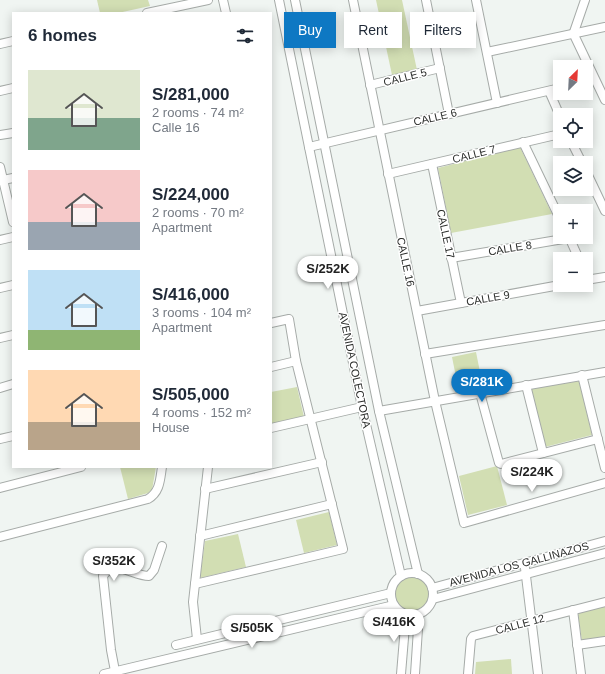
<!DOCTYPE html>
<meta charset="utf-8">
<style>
body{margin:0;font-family:Arial,sans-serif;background:#f2f2f3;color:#1f2937;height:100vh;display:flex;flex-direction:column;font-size:15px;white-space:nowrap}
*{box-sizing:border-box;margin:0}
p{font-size:13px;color:#747a83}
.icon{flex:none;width:22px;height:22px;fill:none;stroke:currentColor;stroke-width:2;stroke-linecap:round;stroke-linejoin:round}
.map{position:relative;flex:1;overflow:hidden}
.details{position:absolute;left:12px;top:12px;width:260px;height:456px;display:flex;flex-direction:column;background:#fff;border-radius:0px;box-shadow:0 2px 10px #0003}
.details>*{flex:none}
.hud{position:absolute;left:284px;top:12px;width:261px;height:36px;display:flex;gap:8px}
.needle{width:26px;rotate:24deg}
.controls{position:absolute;left:553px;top:60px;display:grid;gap:8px}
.controls a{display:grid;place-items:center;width:40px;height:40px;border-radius:0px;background:#fff;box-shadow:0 2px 10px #0003;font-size:20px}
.price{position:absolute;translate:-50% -34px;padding:0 9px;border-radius:14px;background:#fff;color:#222;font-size:13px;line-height:26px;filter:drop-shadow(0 1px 2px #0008)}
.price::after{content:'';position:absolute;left:50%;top:24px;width:12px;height:9px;margin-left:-6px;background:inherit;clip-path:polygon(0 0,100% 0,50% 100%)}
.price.selected{background:#0e78c3;color:#fff}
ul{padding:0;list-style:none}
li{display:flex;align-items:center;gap:12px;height:100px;padding:0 16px}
li span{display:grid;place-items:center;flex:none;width:112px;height:80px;border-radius:0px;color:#555}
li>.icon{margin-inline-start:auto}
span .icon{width:48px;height:48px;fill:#fffc;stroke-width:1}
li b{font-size:17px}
h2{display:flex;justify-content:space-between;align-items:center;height:48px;padding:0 16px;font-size:17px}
.chip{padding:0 14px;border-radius:0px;background:#fff;box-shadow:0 2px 10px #0003;font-size:14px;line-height:36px}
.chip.selected{background:#0e78c3;color:#fff}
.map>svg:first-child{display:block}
.green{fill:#d2deb3}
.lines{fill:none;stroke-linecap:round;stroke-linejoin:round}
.minor-casing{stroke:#a6aba8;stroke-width:10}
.minor{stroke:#fff;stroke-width:8}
.labels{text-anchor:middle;stroke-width:3;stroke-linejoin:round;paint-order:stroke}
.street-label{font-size:11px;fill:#2b2d2b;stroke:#fff}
</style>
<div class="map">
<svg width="605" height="674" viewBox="0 0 605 674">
<rect width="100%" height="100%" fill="#f0f5f2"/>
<g class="green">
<polygon points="97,0 148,0 150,6 118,13 100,13"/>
<polygon points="376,0 402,0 417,70 392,75"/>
<polygon points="520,147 552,214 451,233 438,168"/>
<polygon points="476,352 483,387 459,392 452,357"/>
<polygon points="579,381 592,435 545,447 530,389"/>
<polygon points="297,387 304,417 271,424 271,392"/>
<polygon points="497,466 507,505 468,515 459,476"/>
<polygon points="120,467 156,467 152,490 148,493 128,499"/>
<polygon points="329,512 337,545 304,553 296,520"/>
<polygon points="238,534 246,567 200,578 205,541"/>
<circle cx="412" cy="594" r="18"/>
<polygon points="605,605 605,638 582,641 578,615 581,611"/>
<polygon points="511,659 512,674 475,674 476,662"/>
</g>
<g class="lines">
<g class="minor-casing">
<g id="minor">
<polyline points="223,0 226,13"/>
<polyline points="279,0 362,407 401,576"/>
<polyline points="295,0 379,411 418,574"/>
<polyline points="353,0 435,401 464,523 605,483"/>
<polyline points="426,0 449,114"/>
<polyline points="476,0 497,103"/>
<polyline points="585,0 574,32 575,37 605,100"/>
<polyline points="147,13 208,0"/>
<polyline points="0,44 13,41"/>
<polyline points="487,52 605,27"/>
<polyline points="370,85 440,68"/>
<polyline points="0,91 13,88"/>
<polyline points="549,91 560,116"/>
<polyline points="0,135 13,133"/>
<polyline points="571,141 582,163"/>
<polyline points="523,142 560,219"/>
<polyline points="309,147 560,88"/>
<polyline points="432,164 461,303"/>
<polyline points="0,167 13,222"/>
<polyline points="586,171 605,211"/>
<polyline points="388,174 560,134"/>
<polyline points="3,180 13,178"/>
<polyline points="569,237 579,259"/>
<polyline points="0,240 13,237"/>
<polyline points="451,258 569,238"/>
<polyline points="586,280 605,277"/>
<polyline points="0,288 13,285"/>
<polyline points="417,311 560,285"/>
<polyline points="0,338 13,335"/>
<polyline points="425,354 605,325"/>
<polyline points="271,367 296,361"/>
<polyline points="582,375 605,468"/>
<polyline points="526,385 543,453"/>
<polyline points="0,388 13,384"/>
<polyline points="480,393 499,463 501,464 598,439"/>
<polyline points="379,411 605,372"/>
<polyline points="271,428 362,407"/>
<polyline points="0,439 13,436"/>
<polyline points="0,488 81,467"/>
<polyline points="205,489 322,462"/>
<polyline points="200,536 332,504"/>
<path d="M 0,537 L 148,499 C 160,492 160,480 162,467"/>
<polyline points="525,568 538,674"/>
<circle cx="412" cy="594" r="21"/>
<polyline points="195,584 343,549 296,361 289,319 271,323"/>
<polyline points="432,588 605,541"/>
<polyline points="433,599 605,553"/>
<polyline points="573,610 581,674"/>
<polyline points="197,639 193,602 208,467"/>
<polyline points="176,645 391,593"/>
<polyline points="577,645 605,641"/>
<path d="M 115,671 L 111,650 L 103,576 C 115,558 132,576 149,576 L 154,570 L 162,546"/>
<polyline points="104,674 394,605"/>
<polyline points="401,674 406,614"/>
<polyline points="415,674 419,614"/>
<polyline points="468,674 471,639 473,636 605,602"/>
</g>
</g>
<use href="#minor" class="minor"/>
</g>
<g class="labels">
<g class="street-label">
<text transform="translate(405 77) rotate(-14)" y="4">CALLE 5</text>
<text transform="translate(435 117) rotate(-13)" y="4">CALLE 6</text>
<text transform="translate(474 154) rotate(-14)" y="4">CALLE 7</text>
<text transform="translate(446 234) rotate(78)" y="4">CALLE 17</text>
<text transform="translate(510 248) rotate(-9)" y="4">CALLE 8</text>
<text transform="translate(406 262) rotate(78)" y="4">CALLE 16</text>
<text transform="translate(488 298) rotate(-10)" y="4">CALLE 9</text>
<text transform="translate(355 370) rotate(78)" y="4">AVENIDA COLECTORA</text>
<text transform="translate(519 564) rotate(-15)" y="4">AVENIDA LOS GALLINAZOS</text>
<text transform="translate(520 624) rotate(-15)" y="4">CALLE 12</text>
</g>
</g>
</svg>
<div class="controls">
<a><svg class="needle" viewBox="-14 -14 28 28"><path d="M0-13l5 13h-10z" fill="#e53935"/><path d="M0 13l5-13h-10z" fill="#747a83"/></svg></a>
<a><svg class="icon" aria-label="locate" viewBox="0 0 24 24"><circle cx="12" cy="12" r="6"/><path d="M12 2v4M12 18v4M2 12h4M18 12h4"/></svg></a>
<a><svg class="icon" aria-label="layers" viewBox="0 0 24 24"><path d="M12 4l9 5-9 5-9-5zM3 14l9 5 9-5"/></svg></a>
<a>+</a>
<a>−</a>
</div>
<b class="price" style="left:328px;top:290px">S/252K</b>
<b class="price selected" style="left:482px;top:403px">S/281K</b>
<b class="price" style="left:532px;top:493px">S/224K</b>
<b class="price" style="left:114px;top:582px">S/352K</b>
<b class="price" style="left:394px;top:643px">S/416K</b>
<b class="price" style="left:252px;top:649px">S/505K</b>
<div class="hud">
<a class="chip selected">Buy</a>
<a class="chip">Rent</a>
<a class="chip">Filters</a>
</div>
<section class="details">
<h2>6 homes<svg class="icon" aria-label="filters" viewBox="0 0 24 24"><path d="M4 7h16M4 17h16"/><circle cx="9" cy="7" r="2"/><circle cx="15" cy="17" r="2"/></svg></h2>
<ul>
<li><span style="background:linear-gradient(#dfe7d0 60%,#7fa58c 0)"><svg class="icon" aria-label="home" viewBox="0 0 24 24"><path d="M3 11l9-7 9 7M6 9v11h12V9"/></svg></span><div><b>S/281,000</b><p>2 rooms · 74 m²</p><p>Calle 16</p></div></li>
<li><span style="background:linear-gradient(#f6c9c9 65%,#9aa5b1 0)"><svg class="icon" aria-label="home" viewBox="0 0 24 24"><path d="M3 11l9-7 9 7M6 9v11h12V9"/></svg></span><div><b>S/224,000</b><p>2 rooms · 70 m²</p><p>Apartment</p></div></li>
<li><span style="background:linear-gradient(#bfe0f5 75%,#8fb573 0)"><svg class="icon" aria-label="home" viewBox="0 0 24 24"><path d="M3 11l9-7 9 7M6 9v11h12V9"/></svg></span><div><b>S/416,000</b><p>3 rooms · 104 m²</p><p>Apartment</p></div></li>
<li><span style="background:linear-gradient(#ffd9b3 65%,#b9a48a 0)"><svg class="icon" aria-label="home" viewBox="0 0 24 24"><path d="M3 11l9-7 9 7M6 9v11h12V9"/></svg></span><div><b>S/505,000</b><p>4 rooms · 152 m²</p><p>House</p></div></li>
</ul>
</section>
</div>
